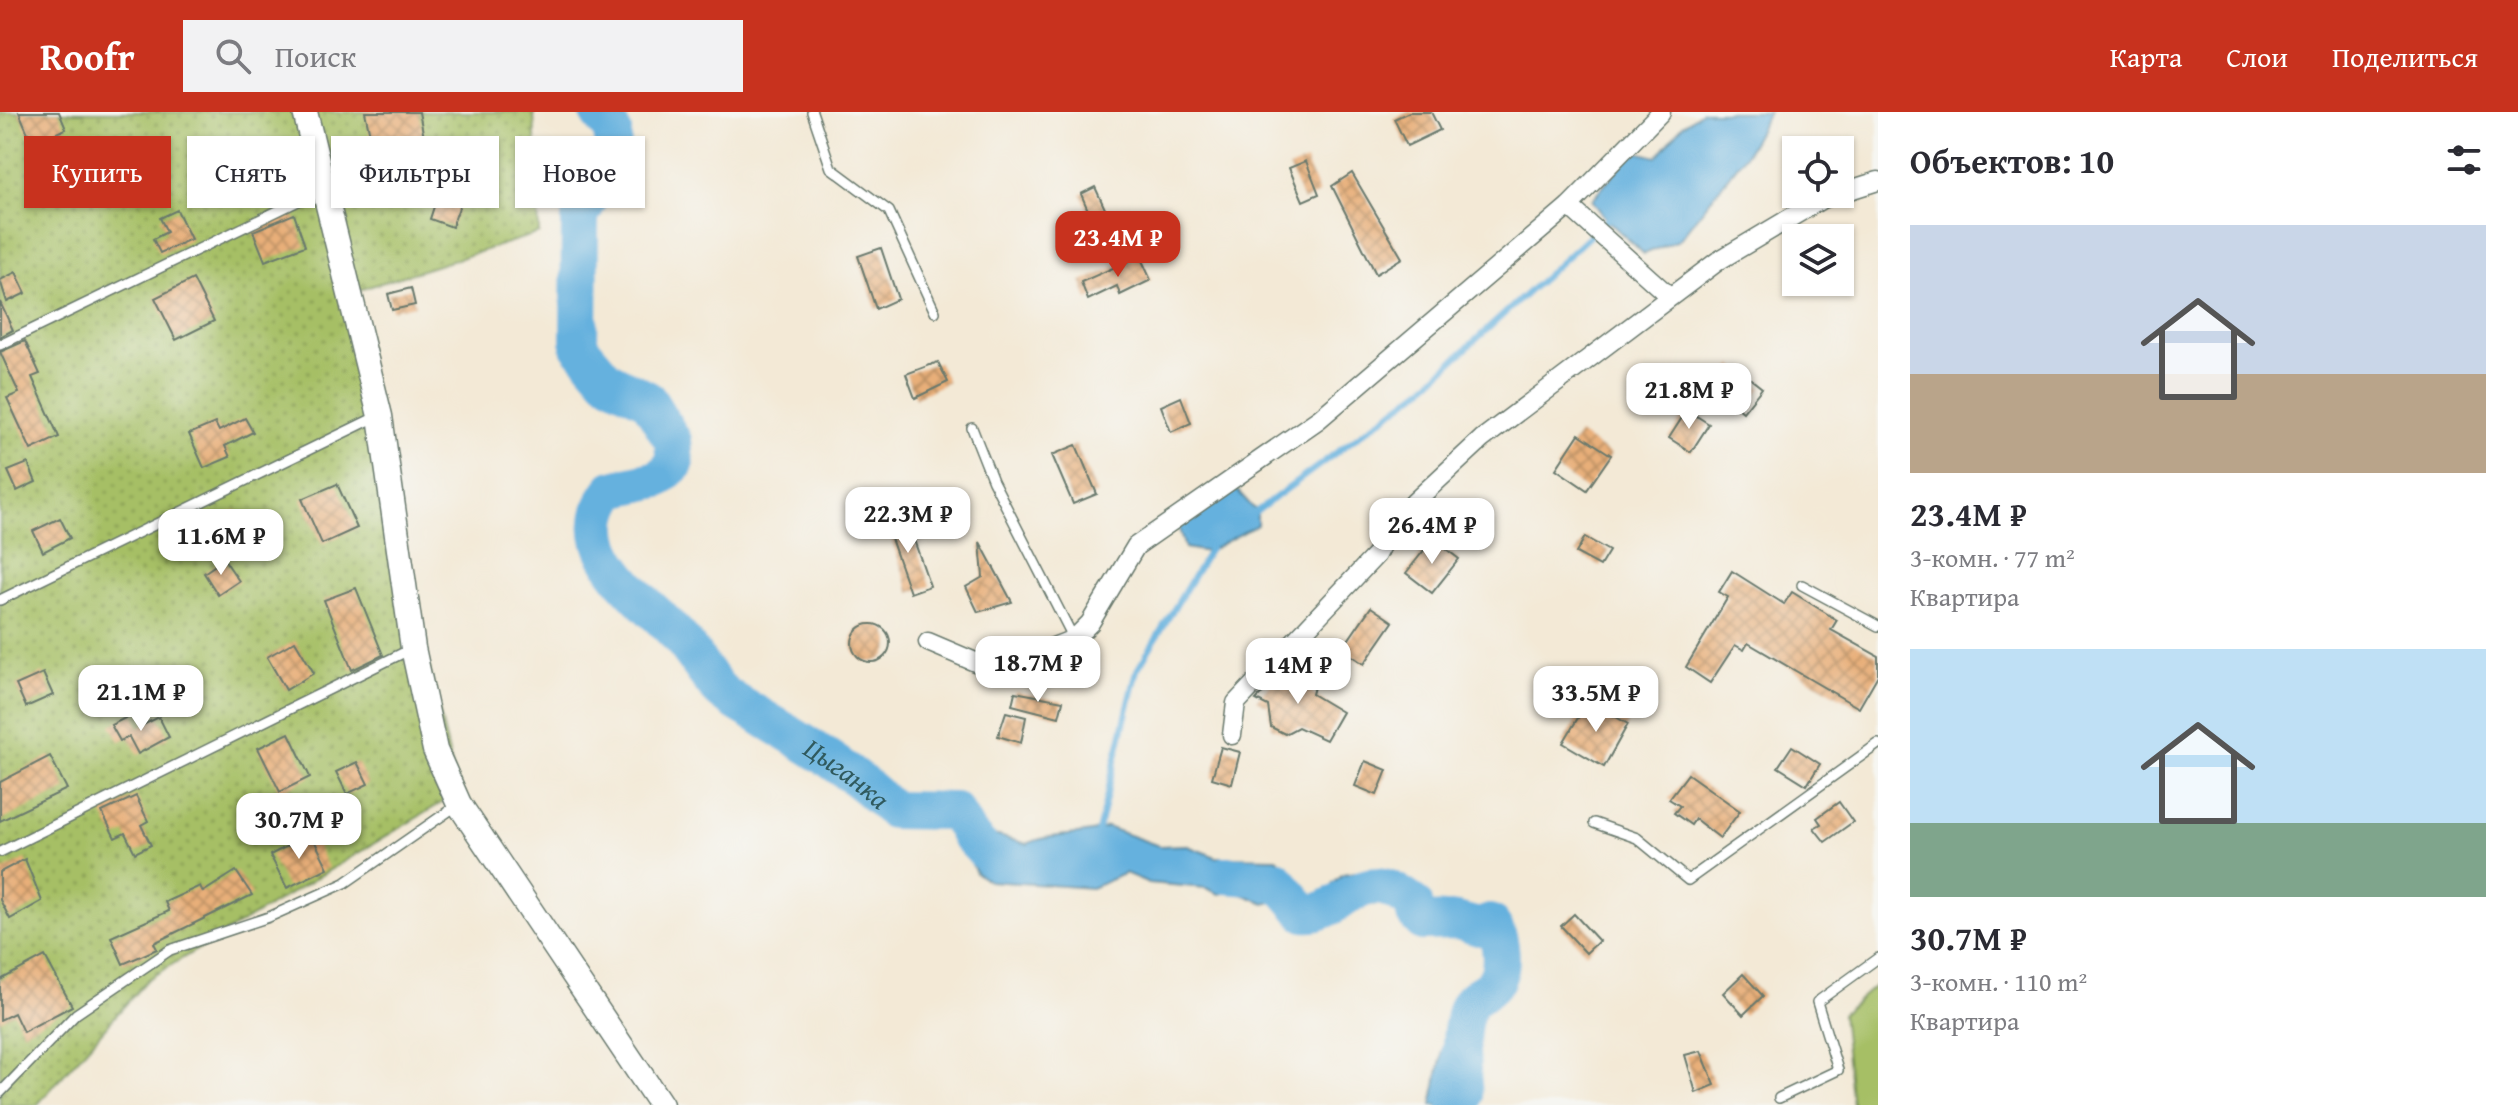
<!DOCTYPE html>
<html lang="ru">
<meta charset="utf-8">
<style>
body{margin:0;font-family:"Gentium Book Plus",serif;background:#f2f2f3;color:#2b2b33;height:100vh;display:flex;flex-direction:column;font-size:30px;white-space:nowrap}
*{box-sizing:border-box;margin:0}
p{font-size:26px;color:#7c7c81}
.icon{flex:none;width:44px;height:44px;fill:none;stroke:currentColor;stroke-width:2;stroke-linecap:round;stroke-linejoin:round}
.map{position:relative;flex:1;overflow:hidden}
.drawer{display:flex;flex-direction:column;background:#fff;width:640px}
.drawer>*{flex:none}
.guide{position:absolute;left:24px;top:24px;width:760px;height:72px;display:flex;gap:16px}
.tools{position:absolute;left:1782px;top:24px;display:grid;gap:16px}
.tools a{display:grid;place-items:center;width:72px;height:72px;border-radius:0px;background:#fff;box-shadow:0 2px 6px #0004;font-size:40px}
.price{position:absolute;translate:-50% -68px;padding:0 18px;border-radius:16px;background:#fff;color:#222;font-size:26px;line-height:52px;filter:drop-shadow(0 2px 4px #0008)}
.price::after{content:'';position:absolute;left:50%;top:48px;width:24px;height:18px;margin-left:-12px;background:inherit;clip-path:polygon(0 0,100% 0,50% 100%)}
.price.current{background:#c8321e;color:#fff}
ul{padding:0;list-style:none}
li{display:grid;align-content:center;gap:16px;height:424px;padding:0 32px}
li span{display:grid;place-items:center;height:248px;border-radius:0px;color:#555}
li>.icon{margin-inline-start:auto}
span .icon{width:144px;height:144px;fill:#fffc;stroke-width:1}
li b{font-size:34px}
h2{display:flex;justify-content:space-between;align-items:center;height:96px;padding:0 32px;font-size:34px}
.chip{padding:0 28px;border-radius:0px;background:#fff;box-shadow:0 2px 6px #0004;font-size:28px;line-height:72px}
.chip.current{background:#c8321e;color:#fff}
header{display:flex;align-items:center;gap:48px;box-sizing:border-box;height:112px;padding:0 40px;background:#c8321e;color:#fff}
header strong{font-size:38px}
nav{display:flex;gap:44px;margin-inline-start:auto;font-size:28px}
.search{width:560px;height:72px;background:#f2f2f3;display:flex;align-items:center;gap:20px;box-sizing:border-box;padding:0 28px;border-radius:0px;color:#7c7c81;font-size:30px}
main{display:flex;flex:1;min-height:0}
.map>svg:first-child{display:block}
.grass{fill:#a6bf65;stroke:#627e4c;stroke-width:2}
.garden{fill:url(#garden-dots);stroke:#627e4c;stroke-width:2}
.water{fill:#65b1de;stroke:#427789;stroke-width:2}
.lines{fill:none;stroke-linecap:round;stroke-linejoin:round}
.stream{stroke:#65b1de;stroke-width:6}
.river{stroke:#65b1de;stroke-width:38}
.building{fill:url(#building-cross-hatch)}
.service-casing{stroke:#69796d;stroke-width:12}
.minor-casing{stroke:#69796d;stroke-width:21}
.tertiary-casing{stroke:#69796d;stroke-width:27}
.service{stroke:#fff;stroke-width:9}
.minor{stroke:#fff;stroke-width:18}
.tertiary{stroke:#fff;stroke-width:24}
.labels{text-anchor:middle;stroke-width:7;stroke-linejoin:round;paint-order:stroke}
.water-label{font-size:28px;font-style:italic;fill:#305a5e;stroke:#f6f6f2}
</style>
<header>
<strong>Roofr</strong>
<div class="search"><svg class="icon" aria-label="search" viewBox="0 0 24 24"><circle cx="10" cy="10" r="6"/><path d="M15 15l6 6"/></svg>Поиск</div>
<nav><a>Карта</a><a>Слои</a><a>Поделиться</a></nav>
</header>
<main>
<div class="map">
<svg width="1878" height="993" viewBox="0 0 1878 993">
<defs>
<pattern id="garden-dots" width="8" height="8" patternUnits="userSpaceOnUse" patternTransform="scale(2)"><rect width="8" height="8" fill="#a6bf65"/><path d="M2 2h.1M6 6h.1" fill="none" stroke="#879c54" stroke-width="1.8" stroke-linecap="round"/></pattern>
<pattern id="building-cross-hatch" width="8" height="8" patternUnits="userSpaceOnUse" patternTransform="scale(2)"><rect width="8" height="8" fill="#e8af79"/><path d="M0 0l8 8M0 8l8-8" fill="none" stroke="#bb9064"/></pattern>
</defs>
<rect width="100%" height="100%" fill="#f6f6f2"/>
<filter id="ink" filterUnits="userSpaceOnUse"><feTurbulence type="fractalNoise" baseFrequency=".0125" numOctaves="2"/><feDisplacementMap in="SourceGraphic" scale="16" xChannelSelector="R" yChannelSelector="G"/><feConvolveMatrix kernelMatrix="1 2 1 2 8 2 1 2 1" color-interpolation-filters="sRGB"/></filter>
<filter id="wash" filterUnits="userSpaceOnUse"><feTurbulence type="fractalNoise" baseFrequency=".006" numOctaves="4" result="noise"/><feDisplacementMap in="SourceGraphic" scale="32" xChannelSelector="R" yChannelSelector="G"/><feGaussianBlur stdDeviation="1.8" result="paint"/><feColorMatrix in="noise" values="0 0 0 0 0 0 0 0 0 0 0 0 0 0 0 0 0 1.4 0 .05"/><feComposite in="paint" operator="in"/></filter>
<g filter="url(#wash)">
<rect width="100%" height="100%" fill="#f3e9d6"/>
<polygon class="grass" points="1878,871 1878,993 1852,993 1842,902"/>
<polygon class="garden" points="0,0 534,0 539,121 343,183 458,681 148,867 37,993 0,993"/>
<g class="water">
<polygon points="1702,0 1769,0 1746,42 1679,128 1644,142 1607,108 1592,88 1633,39 1657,45 1683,13"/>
<polygon points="1235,376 1257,400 1257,413 1207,440 1185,436 1178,414"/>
<path d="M 955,699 L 963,700 L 973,722 L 998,724 L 1027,732 C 1051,720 1083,726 1107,715 L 1159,734 L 1185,733 L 1216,745 L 1277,746 L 1282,752 L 1273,789 L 1265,791 L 1234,779 L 1219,782 L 1206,776 L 1149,771 L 1125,761 L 1092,776 L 989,769 L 976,761 L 953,707 Z"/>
<polygon points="1356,760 1389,769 1379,792 1343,794 1332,781 1332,772 1343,762"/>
<polygon points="1458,890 1469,900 1468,990 1466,993 1432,993 1449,906"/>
</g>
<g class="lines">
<g class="stream">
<polyline points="1253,402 1421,278 1607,108"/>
<polyline points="1097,724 1137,558 1210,437"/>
</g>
<g class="river">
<path id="s1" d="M 598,0 L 613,20 L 612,45 L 580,104 L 579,234 L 607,267 L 648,288 L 673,329 L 675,352 L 658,367 L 613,377 C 567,437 644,485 680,526 C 695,543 705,564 721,579 C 734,591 753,599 768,609 C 811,635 857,662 892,698 L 955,699 L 968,722 L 986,741"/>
<path d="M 1226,763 L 1276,767 L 1305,801 C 1335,804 1354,766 1387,776 C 1396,779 1406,787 1414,792 L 1415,802 L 1423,810 L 1457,809 L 1479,815 L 1490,811 C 1502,824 1505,856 1494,871 C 1486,882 1472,882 1467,896 C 1457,924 1462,956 1464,985 L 1457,993"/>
</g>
</g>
<g id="blocks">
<g class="building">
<polygon points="19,0 59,0 66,17 32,31"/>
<polygon points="365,0 419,0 428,46 377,56"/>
<polygon points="1409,0 1431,0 1440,18 1407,34 1394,7"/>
<polygon points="1306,49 1319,82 1303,89 1289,56"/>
<polygon points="1352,61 1402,146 1376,162 1332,74"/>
<polygon points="1095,75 1111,110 1096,117 1081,82"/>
<polygon points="440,76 463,84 452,115 430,107"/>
<polygon points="177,98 191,127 160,141 153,127 167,120 160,106"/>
<polygon points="294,102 305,134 265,149 253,119"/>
<polygon points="881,136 898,187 876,197 858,144"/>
<polygon points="1140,144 1151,168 1120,183 1117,174 1088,188 1081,170"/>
<polygon points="16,160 26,181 7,190 0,168"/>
<polygon points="193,167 214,209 176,228 155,186"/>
<polygon points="411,176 415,193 392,198 388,182"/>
<polygon points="0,190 13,218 0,225"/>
<polygon points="25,229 40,262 32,265 59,325 31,338 7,286 19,281 0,240"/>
<polygon points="938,250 948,270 915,286 906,262"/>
<polygon points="1733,253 1762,276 1743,300 1714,276"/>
<polygon points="1181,285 1191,311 1171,320 1161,294"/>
<polygon points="1687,298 1709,312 1691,340 1669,326"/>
<polygon points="245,306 253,320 225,334 230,345 204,356 189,322 215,311 219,319"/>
<polygon points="1579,322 1611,343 1587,378 1556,357"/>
<polygon points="1076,333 1097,382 1073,392 1052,343"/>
<polygon points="28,351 36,370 17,379 8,359"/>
<polygon points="337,372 357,416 322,432 302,387"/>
<polygon points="236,398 246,418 224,428 215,408"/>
<polygon points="906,405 930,474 910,481 886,412"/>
<polygon points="60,406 70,426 43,440 33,419"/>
<polygon points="1585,425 1609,439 1600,454 1576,441"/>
<polygon points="1433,427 1459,447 1432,481 1406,461"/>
<polygon points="980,430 1012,490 978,500 966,475 983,465"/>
<polygon points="224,447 239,469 218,483 204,461"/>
<polygon points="1732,459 1784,492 1792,480 1837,508 1831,518 1878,544 1878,563 1859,596 1748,531 1744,538 1735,533 1710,571 1686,555 1728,485 1719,480"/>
<polygon points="356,476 383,543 352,558 324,488"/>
<polygon points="1371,495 1393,510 1364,552 1342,537"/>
<circle cx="871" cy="531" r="19"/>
<polygon points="295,529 314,561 286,578 267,545"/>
<polygon points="1282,560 1289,564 1303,561 1316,568 1312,582 1342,600 1326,628 1298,615 1285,622 1271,615 1268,594 1256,588"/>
<polygon points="43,561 53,583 26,595 16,573"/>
<polygon points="1015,580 1063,589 1059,605 1012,593"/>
<polygon points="1588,589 1628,612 1604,655 1563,631"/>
<polygon points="1006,600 1026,605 1021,631 998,624"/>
<polygon points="133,602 139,615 159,605 169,625 138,642 129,625 120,629 111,613"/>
<polygon points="289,621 310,665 280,680 258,636"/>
<polygon points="1792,634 1820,652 1807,673 1778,655"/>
<polygon points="1221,635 1240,640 1232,672 1212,666"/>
<polygon points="50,644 67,677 0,709 0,670"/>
<polygon points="1365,649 1387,658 1377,683 1355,674"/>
<polygon points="357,650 368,672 347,682 336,660"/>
<polygon points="1688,662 1740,699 1720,726 1695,707 1691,713 1674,701 1680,694 1669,687"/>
<polygon points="136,684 148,709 141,713 151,733 135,741 125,721 115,726 102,700"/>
<polygon points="1839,690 1853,710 1825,730 1814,716 1821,712 1817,706"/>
<polygon points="311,722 328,756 287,776 270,743"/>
<polygon points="25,747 42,789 10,807 0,788 0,760"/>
<polygon points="236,759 252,783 154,831 157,837 123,852 111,825 169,799 165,790 200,774 203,780"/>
<polygon points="1574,802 1599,829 1586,841 1561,814"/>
<polygon points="45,844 72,894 23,920 14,901 0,908 0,868"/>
<polygon points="1743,862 1763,884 1743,903 1723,881"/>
<polygon points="1701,939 1715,973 1696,981 1685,943"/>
</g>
</g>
</g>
<g filter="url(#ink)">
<use href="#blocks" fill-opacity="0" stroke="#69796d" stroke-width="2"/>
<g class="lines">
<g class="service-casing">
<g id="service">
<polyline points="812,0 831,56 889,99 935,200"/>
<polyline points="0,233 321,78"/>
<polyline points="972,316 993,369 1074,527"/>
<polyline points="1802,473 1878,514"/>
<polyline points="0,488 378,304"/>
<polyline points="1594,711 1637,726 1688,768 1878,632"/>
<polyline points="0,740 413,536"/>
<polyline points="0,981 76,902 170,838 269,805 345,771 456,694"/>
<polyline points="1779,986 1838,958 1817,890 1878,846"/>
</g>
</g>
<g class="minor-casing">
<g id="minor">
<polyline points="1840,81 1878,69"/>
<polyline points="1569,94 1669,184"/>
<polyline points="928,530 994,558 1074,527 1090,511 1136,434 1319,307 1569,94 1661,0"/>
<polyline points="1232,623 1236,591 1376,443 1394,409 1482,327 1718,149 1822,87 1838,82"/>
</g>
</g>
<g class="tertiary-casing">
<polyline id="tertiary" points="305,0 380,304 413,536 435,638 459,692 661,993"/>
</g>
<use href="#service" class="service"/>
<use href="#minor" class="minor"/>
<use href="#tertiary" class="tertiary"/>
</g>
</g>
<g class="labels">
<g class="water-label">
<text dy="10" stroke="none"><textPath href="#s1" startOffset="876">Цыганка</textPath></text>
</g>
</g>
</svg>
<div class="tools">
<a><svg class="icon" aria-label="locate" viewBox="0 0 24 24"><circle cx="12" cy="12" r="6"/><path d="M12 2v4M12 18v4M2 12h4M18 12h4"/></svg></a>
<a><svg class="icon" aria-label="layers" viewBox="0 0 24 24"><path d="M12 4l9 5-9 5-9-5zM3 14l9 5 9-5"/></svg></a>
</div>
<b class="price current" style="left:1118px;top:167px">23.4M ₽</b>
<b class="price" style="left:1689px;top:319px">21.8M ₽</b>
<b class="price" style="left:908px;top:443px">22.3M ₽</b>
<b class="price" style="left:1432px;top:454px">26.4M ₽</b>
<b class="price" style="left:221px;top:465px">11.6M ₽</b>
<b class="price" style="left:1038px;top:592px">18.7M ₽</b>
<b class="price" style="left:1298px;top:594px">14M ₽</b>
<b class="price" style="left:141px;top:621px">21.1M ₽</b>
<b class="price" style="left:1596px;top:622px">33.5M ₽</b>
<b class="price" style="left:299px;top:749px">30.7M ₽</b>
<div class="guide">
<a class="chip current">Купить</a>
<a class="chip">Снять</a>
<a class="chip">Фильтры</a>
<a class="chip">Новое</a>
</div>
</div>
<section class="drawer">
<h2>Объектов: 10<svg class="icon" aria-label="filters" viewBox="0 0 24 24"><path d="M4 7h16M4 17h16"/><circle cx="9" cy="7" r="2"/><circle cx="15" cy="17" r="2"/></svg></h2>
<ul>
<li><span style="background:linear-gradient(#c9d6e8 60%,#b9a48a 0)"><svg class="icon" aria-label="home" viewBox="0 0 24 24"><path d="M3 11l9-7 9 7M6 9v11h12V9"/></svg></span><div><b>23.4M ₽</b><p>3-комн. · 77 m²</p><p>Квартира</p></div></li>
<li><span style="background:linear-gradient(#bfe0f5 70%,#7fa58c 0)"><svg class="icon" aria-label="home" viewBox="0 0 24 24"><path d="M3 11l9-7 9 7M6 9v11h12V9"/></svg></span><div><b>30.7M ₽</b><p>3-комн. · 110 m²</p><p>Квартира</p></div></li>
</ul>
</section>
</main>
